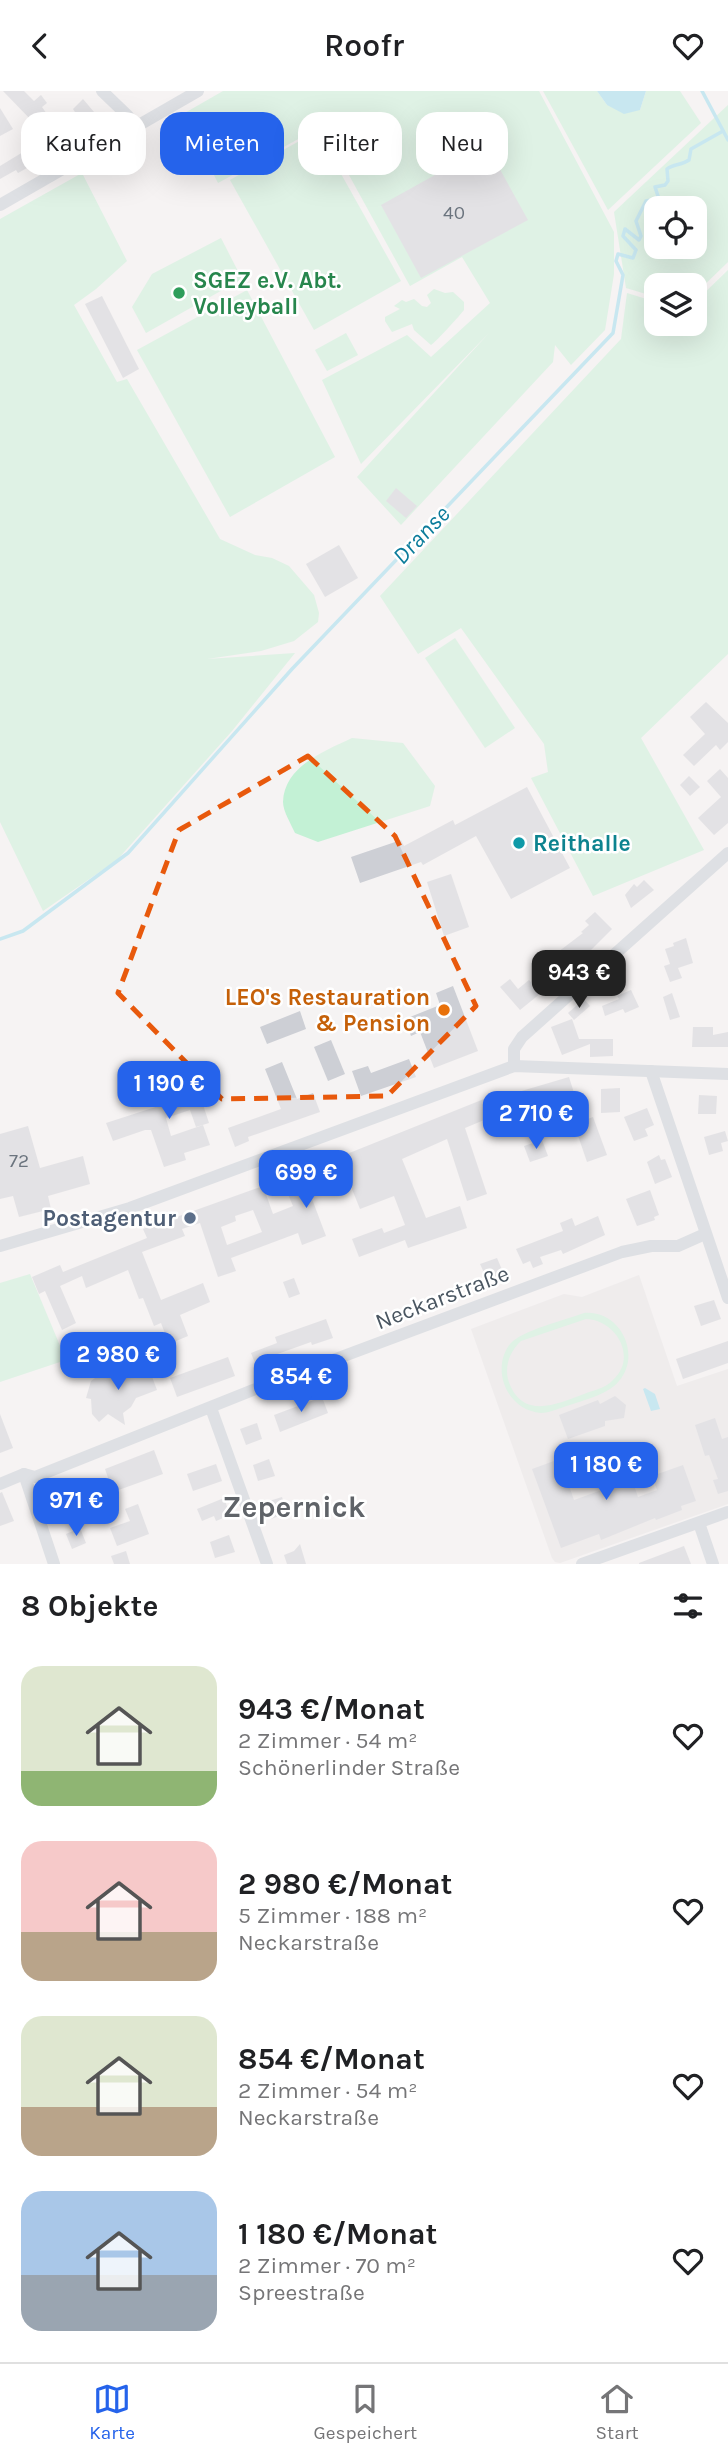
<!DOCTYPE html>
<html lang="de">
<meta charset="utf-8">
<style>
body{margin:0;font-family:Karla,sans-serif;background:#f2f2f2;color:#202124;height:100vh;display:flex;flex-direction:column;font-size:26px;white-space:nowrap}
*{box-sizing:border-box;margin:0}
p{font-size:23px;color:#757577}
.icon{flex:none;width:38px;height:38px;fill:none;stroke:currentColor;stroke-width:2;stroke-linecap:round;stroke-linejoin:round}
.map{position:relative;height:1473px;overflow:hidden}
.details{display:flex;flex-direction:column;background:#fff;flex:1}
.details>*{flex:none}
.hud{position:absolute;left:21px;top:21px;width:686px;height:63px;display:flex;gap:14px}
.buttons{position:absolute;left:644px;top:105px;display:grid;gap:14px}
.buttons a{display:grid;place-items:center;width:63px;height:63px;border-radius:14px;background:#fff;box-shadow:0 7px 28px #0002;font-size:35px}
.price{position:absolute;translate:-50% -60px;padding:0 16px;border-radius:14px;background:#2563eb;color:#fff;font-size:23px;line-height:46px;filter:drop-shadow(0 2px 4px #0008)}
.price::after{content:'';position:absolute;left:50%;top:42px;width:21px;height:16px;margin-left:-10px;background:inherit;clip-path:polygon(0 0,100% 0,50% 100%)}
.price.active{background:#222;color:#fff}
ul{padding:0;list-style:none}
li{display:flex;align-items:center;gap:21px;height:175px;padding:0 21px}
li span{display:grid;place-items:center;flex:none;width:196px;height:140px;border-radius:21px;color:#555}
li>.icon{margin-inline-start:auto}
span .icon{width:84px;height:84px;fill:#fffc;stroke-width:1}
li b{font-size:30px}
h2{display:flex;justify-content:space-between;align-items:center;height:84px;padding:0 21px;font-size:30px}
.pill{padding:0 24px;border-radius:21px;background:#fff;box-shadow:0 7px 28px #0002;font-size:24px;line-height:63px}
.pill.active{background:#2563eb;color:#fff}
header{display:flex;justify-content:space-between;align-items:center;height:91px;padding:0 21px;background:#fff;font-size:32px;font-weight:600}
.dock{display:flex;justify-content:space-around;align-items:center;height:98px;border-top:2px solid #e0e0e0;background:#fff;font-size:19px;color:#757577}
.dock a{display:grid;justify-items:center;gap:4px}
.dock .active{color:#2563eb}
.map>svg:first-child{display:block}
.education{fill:#e6e4e5}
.green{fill:#c3f1d5;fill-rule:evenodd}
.water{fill:#90daee}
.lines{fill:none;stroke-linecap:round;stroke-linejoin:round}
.stream{stroke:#90daee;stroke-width:3.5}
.building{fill:#cdcfd5;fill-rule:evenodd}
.minor{stroke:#c1cad2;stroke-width:12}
.marked{fill:none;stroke:#e8590c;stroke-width:5;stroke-dasharray:14 9;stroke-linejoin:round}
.leisure-dot{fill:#2e9e5b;stroke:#fff;stroke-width:2.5}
.culture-dot{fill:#0f9aa8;stroke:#fff;stroke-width:2.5}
.food-dot{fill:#e8710a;stroke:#fff;stroke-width:2.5}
.service-dot{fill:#5c6f8a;stroke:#fff;stroke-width:2.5}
.labels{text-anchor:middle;stroke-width:5;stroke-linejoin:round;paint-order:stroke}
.number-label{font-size:19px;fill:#6b747e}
.leisure-label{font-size:23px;font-weight:bold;fill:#27864d;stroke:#fff;text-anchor:start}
.culture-label{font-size:23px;font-weight:bold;fill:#0d838f;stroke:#fff;text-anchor:start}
.food-label{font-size:23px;font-weight:bold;fill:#c56008;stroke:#fff;text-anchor:end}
.service-label{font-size:23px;font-weight:bold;fill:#4e5e75;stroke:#fff;text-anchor:end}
.street-label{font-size:23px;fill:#4a5661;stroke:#fff}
.water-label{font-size:24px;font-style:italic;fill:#0c7c9b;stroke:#fff}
.district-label{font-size:30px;font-weight:bold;fill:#5f6368;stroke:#fff}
</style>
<header><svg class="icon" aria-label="back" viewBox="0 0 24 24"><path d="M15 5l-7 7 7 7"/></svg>Roofr<svg class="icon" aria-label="heart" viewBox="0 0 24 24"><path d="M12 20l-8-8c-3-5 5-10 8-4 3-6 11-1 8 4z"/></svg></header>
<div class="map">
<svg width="728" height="1473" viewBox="0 0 728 1473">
<rect width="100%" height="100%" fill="#f5f3f3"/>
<polygon class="education" points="639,1184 677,1295 728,1278 728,1413 560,1472 555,1471 552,1467 471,1238 564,1203 582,1206"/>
<g class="green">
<polygon points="223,0 539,0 614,141 614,183 605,239 571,274 555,254 553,271 401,434 357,386 489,242 361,373 322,289 407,244 431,266 490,212 462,166 410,195 322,35 218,92 183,23"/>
<polygon points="543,0 597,0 607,14 640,19 646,0 680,0 701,32 608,119"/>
<path d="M 728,14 L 728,171 L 695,203 L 695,194 L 656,194 L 656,206 L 626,197 L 614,121 ZM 656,117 L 695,117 L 695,156 L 656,156 Z"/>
<polygon points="317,40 401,190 314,239 230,89"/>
<polygon points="82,82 127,170 96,198 74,214 117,291 127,288 220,448 255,464 272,467 289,475 314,504 319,522 318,531 294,550 261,560 207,568 295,562 232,640 117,769 43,820 0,731 0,128"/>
<polygon points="221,147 242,188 146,242 132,216 152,183"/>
<polygon points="728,179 728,563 641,647 704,759 593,805 531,687 548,681 544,653 461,537 418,563 380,505 621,248 627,202 656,211 656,233 695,233 695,211"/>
<path d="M 434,198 L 445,202 L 453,201 L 464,211 L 464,219 C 461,223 435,252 431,254 L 414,239 L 412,233 L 392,241 L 385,230 L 385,226 L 400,218 L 394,215 L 402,209 L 406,211 L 414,208 L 422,215 L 427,216 L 431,212 L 427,204 Z"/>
<polygon points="247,199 335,366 230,426 137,259"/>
<polygon points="346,242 358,264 327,280 315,259"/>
<polygon points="455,547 515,637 485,657 425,567"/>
<path d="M 352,647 L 403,652 L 435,695 L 430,715 L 318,751 L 295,742 C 291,733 283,720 283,711 C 284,675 325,660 352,647 Z"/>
<polygon points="30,1183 66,1269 0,1291 0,1192"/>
<path d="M 584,1222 C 620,1219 642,1263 619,1290 C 607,1305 579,1310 561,1317 C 554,1319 548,1322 541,1322 C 508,1320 490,1279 510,1253 C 522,1239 566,1229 584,1222 ZM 586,1228 C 616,1229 638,1266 613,1289 C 606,1297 594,1299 584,1303 C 559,1312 525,1329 510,1294 C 503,1278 509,1261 521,1250 Z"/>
</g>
<g class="water">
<polygon points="597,0 646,0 640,19 624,23 607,14"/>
<polygon points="645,1297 655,1303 660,1318 651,1320 643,1298"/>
</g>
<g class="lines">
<g class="stream">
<polyline points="702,0 728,49"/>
<path d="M 0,848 L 23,840 L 128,762 L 292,578 L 613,242 L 623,184 L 616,170 L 618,163 L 633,167 L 636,159 L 623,145 L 625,138 L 639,149 L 641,145 L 636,130 L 646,110 L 656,108 L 658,105 L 655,96 L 665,94 L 668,90 L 667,78 C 673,73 682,74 689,69 L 691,58 L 723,40"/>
</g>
</g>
<g class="building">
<polygon points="3,0 24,0 34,10 41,4 47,12 42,16 53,32 48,36 52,42 43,47 32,30"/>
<polygon points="83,8 94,21 77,37 69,27 75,21 73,18"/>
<polygon points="0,17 13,38 0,45"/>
<polygon points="487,55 528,129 421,187 381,114"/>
<polygon points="28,58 36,72 18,82 16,79 0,88 0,75"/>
<polygon points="102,205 139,278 123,287 85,213"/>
<polygon points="396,397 417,415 406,427 386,410"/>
<polygon points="339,454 358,487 325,506 306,473"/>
<polygon points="706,611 728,632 728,651 720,659 716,654 694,675 683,664 705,643 690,626"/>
<polygon points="720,678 728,687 728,732 714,744 698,727 721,706 707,690"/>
<polygon points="689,685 700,696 690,705 680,694"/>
<polygon points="527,696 570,777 511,808 476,745 423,774 421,771 360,792 351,766 401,749 404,755 453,729 455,734"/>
<polygon points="451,783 469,836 444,845 427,791"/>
<polygon points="644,789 654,799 631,817 625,804 634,793 637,796"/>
<polygon points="595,821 612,838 583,867 569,877 560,881 555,869 562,867 558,861 583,842 581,841 589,834 585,830"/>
<polygon points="686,847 693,872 678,877 682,887 670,891 664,875 670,873 665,858 674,855 673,852"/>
<polygon points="510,888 518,898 529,889 541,902 520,919 500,896"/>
<polygon points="453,895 478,960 434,977 420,941 411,945 405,928 440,914 436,902"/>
<polygon points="631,899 639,916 625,922 623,918 605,925 602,915 619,908 617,905"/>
<polygon points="672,902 680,926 670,929 663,906"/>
<polygon points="584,908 590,915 574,929 568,922"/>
<polygon points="300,920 306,938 267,953 260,936"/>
<polygon points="572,928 579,948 613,948 613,965 590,966 590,953 562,964 551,936"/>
<polygon points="693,936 713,936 713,944 728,941 728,956 692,956"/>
<polygon points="331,949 345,983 328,990 314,956"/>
<polygon points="409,968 416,986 361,1005 352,980 368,975 371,982"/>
<polygon points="282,971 297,1008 313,1002 320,1021 248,1046 249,1050 235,1056 228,1037 281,1018 265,978"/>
<polygon points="192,980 209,1032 196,1036 190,1019 166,1027 171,1045 203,1034 210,1054 184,1062 186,1069 164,1076 151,1039 145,1039 113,1050 106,1032 171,1011 164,990"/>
<path d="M 569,986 L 575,1005 L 510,1024 L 508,1019 L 465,1037 L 487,1103 L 467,1110 L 447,1048 L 402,1068 L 426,1127 L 460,1115 L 467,1137 L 408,1157 L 405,1149 L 359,1166 L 352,1148 L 382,1137 L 384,1142 L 405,1134 L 394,1105 L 360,1118 L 345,1081 L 320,1091 L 322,1095 L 309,1100 L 326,1145 L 302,1154 L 298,1142 L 231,1167 L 236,1180 L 218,1186 L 200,1132 L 182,1138 L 185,1145 L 142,1161 L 161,1209 L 203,1192 L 210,1211 L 180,1224 L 188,1245 L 169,1253 L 161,1232 L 154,1235 L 143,1207 L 139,1208 L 128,1179 L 86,1197 L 82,1185 L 60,1195 L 76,1232 L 62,1239 L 45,1200 L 39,1203 L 32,1186 L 60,1174 L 63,1181 L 147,1147 L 143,1138 L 263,1095 L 273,1123 L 293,1115 L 282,1089 L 489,1006 L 491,1009 ZM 253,1119 L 262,1141 L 227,1154 L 221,1136 L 236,1130 L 235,1125 Z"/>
<polygon points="620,997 620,1021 601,1022 601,998"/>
<polygon points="699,1004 717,1005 716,1023 698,1023"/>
<polygon points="647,1017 654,1034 645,1038 648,1045 634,1050 624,1026"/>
<polygon points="593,1026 607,1064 587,1071 574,1033"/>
<polygon points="28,1035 40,1077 83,1065 90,1093 48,1105 51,1118 19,1126 13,1105 0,1108 0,1043"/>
<polygon points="725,1040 728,1050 721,1052 723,1060 709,1064 704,1046"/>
<polygon points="542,1049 548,1065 530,1071 524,1055"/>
<polygon points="659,1064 661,1069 665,1068 672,1086 655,1093 647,1071"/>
<polygon points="650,1099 659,1124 654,1126 655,1129 637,1135 626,1108"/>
<polygon points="598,1125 605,1144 563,1163 561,1159 540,1166 543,1173 533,1177 530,1170 523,1173 516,1158 563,1140 560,1132 572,1127 575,1135"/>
<polygon points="497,1167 506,1188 495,1193 493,1186 487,1188 480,1173"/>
<polygon points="294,1187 300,1203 289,1207 283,1191"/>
<polygon points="714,1209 721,1228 701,1235 694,1215"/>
<polygon points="326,1228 333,1247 312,1254 311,1251 269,1266 271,1271 257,1277 251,1262 277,1252 275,1246"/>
<polygon points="728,1250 728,1272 683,1288 676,1268"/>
<polygon points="228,1266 235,1285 177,1306 170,1287"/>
<polygon points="110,1276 111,1280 127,1278 144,1285 151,1283 157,1299 136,1307 131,1316 123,1322 125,1334 108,1323 99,1331 92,1323 91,1308 86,1307 91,1290"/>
<polygon points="615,1305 626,1314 624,1327 605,1330 605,1335 568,1348 559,1324 598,1309 600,1313"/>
<polygon points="322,1306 328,1322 280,1341 274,1324"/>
<polygon points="0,1323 13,1357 0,1362"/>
<polygon points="715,1327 722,1348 728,1346 728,1400 718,1403 713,1389 718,1388 709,1364 705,1365 695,1334"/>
<polygon points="257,1332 262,1348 246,1354 240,1338"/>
<polygon points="154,1359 163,1383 113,1401 105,1378"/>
<polygon points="576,1362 583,1383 567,1389 574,1409 632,1388 638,1406 657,1399 652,1385 683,1374 696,1410 681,1415 682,1419 656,1429 655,1427 601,1449 599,1443 561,1457 532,1378"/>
<polygon points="269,1368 275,1385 258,1390 253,1374"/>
<polygon points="216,1373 222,1390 193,1400 187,1383"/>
<polygon points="66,1393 76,1420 61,1426 53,1405 59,1403 57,1397"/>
<polygon points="2,1401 14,1430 0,1435 0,1402"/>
<polygon points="282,1406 287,1422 271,1428 266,1411"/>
<polygon points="224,1407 230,1424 216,1430 214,1425 202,1430 197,1418"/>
<polygon points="138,1413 149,1443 117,1455 110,1437 130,1430 125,1418"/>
<polygon points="80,1437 86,1452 72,1458 66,1443"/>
<polygon points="229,1444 235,1461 215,1467 210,1451"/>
<polygon points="300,1453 306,1473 287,1473 284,1464 294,1460"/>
<polygon points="684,1455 691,1473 639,1473 639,1472"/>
<polygon points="126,1460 130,1473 114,1473 111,1465"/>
</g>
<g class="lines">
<g class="minor">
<polyline points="102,0 128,25 134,37"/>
<polyline points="0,114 198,0"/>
<polyline points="514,975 514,958 522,946 728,762"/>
<polyline points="651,980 728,1207"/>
<polyline points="0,1155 130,1117 514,975 728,983"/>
<polyline points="211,1317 267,1473"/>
<polyline points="24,1383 54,1473"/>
<polyline points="0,1393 24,1383 35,1386 253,1299 622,1161 651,1155 678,1155 705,1143"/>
<polyline points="699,1432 713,1473"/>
<polyline points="582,1473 728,1421"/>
</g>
</g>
<path d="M0 0H728V1473H0ZM 308,665 L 395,745 L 476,915 L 387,1005 L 222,1008 L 118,902 L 179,739 Z" fill="#f5f3f3" fill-opacity=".55" fill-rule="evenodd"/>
<path class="marked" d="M 308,665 L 395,745 L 476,915 L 387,1005 L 222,1008 L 118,902 L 179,739 Z"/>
<circle class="leisure-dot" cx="179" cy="202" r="7"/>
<circle class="culture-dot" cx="519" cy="752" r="7"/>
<circle class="food-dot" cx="444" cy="919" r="7"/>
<circle class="service-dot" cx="190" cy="1127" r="7"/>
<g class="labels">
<g class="number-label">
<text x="454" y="128">40</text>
<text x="19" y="1076">72</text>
</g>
<g class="leisure-label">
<text x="193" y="197">SGEZ e.V. Abt.<tspan x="193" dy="26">Volleyball</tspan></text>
</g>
<g class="culture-label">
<text x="533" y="760">Reithalle</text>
</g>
<g class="food-label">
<text x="430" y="914">LEO's Restauration<tspan x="430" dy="26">&amp; Pension</tspan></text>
</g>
<g class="service-label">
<text x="176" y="1135">Postagentur</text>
</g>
<g class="street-label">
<text transform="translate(442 1206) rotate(-21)" y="8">Neckarstraße</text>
</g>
<g class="water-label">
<text transform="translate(421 444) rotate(-46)" y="8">Dranse</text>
</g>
<g class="district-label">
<text x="294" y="1426">Zepernick</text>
</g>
</g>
</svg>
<div class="buttons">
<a><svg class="icon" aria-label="locate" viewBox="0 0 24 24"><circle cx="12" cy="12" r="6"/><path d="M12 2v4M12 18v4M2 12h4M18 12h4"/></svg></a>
<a><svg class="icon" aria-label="layers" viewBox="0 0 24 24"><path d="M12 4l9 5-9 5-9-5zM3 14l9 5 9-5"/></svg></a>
</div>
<b class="price active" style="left:579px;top:919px">943 €</b>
<b class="price" style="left:169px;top:1030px">1 190 €</b>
<b class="price" style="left:536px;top:1060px">2 710 €</b>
<b class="price" style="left:306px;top:1119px">699 €</b>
<b class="price" style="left:118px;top:1301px">2 980 €</b>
<b class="price" style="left:301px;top:1323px">854 €</b>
<b class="price" style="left:606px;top:1411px">1 180 €</b>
<b class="price" style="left:76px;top:1447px">971 €</b>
<div class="hud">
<a class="pill">Kaufen</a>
<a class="pill active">Mieten</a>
<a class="pill">Filter</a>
<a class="pill">Neu</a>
</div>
</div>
<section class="details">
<h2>8 Objekte<svg class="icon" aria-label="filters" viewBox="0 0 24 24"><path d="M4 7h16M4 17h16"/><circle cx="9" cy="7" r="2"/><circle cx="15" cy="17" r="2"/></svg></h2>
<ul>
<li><span style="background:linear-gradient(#dfe7d0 75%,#8fb573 0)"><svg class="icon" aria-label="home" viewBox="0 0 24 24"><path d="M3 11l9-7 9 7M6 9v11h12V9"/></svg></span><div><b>943 €/Monat</b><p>2 Zimmer · 54 m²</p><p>Schönerlinder Straße</p></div><svg class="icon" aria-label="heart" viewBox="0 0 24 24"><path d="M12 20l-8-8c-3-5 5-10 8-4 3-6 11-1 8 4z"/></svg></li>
<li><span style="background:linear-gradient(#f6c9c9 65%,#b9a48a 0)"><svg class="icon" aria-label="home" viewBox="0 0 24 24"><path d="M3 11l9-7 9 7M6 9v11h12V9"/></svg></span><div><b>2 980 €/Monat</b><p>5 Zimmer · 188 m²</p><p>Neckarstraße</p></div><svg class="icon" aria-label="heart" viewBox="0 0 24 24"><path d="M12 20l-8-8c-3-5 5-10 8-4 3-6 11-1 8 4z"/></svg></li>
<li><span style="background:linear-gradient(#dfe7d0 65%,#b9a48a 0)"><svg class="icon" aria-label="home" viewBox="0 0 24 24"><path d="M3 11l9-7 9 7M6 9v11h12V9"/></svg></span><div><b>854 €/Monat</b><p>2 Zimmer · 54 m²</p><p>Neckarstraße</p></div><svg class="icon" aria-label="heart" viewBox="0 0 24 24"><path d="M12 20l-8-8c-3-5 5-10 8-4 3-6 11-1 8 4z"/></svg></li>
<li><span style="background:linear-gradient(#a9c7e8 60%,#9aa5b1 0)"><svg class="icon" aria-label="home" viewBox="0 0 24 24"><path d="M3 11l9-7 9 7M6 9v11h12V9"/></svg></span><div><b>1 180 €/Monat</b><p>2 Zimmer · 70 m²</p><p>Spreestraße</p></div><svg class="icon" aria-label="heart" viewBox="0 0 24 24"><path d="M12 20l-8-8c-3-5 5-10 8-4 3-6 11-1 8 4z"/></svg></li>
</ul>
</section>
<nav class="dock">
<a class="active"><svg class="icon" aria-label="map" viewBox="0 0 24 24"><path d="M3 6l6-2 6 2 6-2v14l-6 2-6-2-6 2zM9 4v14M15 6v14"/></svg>Karte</a>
<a><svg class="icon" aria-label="saved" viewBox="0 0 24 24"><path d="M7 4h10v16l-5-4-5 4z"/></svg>Gespeichert</a>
<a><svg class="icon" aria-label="home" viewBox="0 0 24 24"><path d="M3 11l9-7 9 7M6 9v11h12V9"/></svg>Start</a>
</nav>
